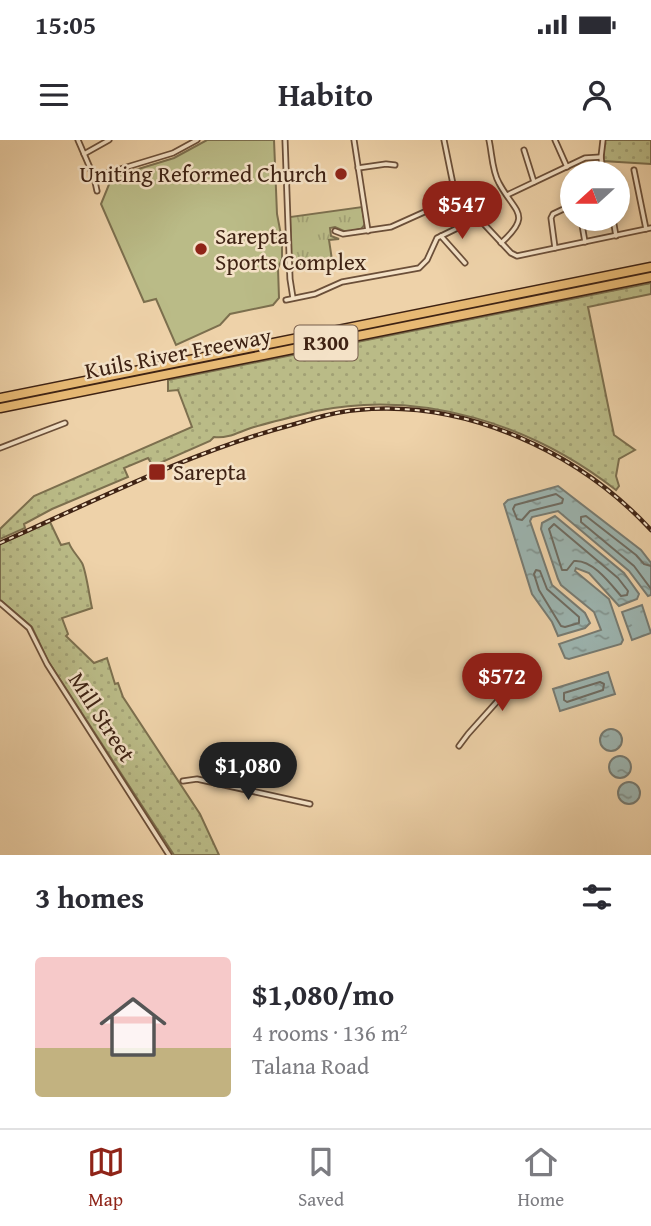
<!DOCTYPE html>
<meta charset="utf-8">
<style>
body{margin:0;font-family:"Gentium Book Plus",serif;background:#f2f2f3;color:#2b2b33;height:100vh;display:flex;flex-direction:column;font-size:26px;white-space:nowrap}
*{box-sizing:border-box;margin:0}
p{font-size:23px;color:#7c7c81}
.icon{flex:none;width:38px;height:38px;fill:none;stroke:currentColor;stroke-width:2;stroke-linecap:round;stroke-linejoin:round}
.map{position:relative;height:715px;overflow:hidden}
.panel{display:flex;flex-direction:column;background:#fff;flex:1}
.panel>*{flex:none}
.needle{width:46px;rotate:249deg}
.controls{position:absolute;left:560px;top:21px;display:grid;gap:14px}
.controls a{display:grid;place-items:center;width:70px;height:70px;border-radius:50%;background:#fff;box-shadow:0 4px 10px #0003;font-size:35px}
.price{position:absolute;translate:-50% -60px;padding:0 16px;border-radius:24px;background:#8f2418;color:#fff;font-size:23px;line-height:46px;filter:drop-shadow(0 2px 4px #0008)}
.price::after{content:'';position:absolute;left:50%;top:42px;width:21px;height:16px;margin-left:-10px;background:inherit;clip-path:polygon(0 0,100% 0,50% 100%)}
.price.on{background:#222;color:#fff}
ul{padding:0;list-style:none}
li{display:flex;align-items:center;gap:21px;height:175px;padding:0 35px}
li+li{border-top:2px solid #e1e1e2}
li span{display:grid;place-items:center;flex:none;width:196px;height:140px;border-radius:7px;color:#555}
li>.icon{margin-inline-start:auto}
span .icon{width:84px;height:84px;fill:#fffc;stroke-width:1}
li b{font-size:30px}
h2{display:flex;justify-content:space-between;align-items:center;height:84px;padding:0 35px;font-size:30px}
.status{display:flex;justify-content:space-between;align-items:center;height:49px;padding:0 35px;background:#fff;direction:ltr}
.status svg{height:19px;fill:currentColor}
header{display:flex;justify-content:space-between;align-items:center;height:91px;padding:0 35px;background:#fff;font-size:32px;font-weight:700}
.tabs{display:flex;justify-content:space-around;align-items:center;height:98px;border-top:2px solid #e1e1e2;background:#fff;font-size:19px;color:#7c7c81}
.tabs a{display:grid;justify-items:center;gap:4px}
.tabs .on{color:#8f2418}
.map>svg:first-child{display:block}
.grass{fill:url(#grass-dots);stroke:#7c6f4e;stroke-width:2}
.park{fill:url(#park-tufts);stroke:#7c6f4e;stroke-width:2}
.pitch{fill:#babb87;stroke:#7c6f4e;stroke-width:2}
.water{fill:url(#water-ripples);stroke:#777b72;stroke-width:2}
.lines{fill:none;stroke-linecap:round;stroke-linejoin:round}
.shore{stroke:#6e6c62;stroke-width:2}
.minor-casing{stroke:#6b4f39;stroke-width:7}
.motorway-casing{stroke:#3f2314;stroke-width:11}
.minor{stroke:#f4e2c7;stroke-width:3.5}
.motorway{stroke:#e7b974;stroke-width:8}
.rail-casing{stroke:#3f2314;stroke-width:4.5}
.rail{stroke:#f4e2c7;stroke-width:2;stroke-dasharray:5;stroke-linecap:butt}
.poi-dot{fill:#8f2418;stroke:#f4e2c7;stroke-width:2.5}
.labels{text-anchor:middle;stroke-width:5;stroke-linejoin:round;paint-order:stroke}
.shield{fill:#f4e2c7;stroke:#755c4a;stroke-width:2}
.shield-label{font-size:21px;font-weight:bold;fill:#3f2314}
.poi-label{font-size:23px;fill:#3f2314;stroke:#f4e2c7;text-anchor:start}
.street-label{font-size:23px;fill:#3f2314;stroke:#f4e2c7}
</style>
<div class="status"><b>15:05</b><svg viewBox="0 0 49 12"><path d="M0 12V9h3v3zM5 12V6h3v6zM10 12V3h3v9zM15 12V0h3v12zM26 1h20v11H26zM47 4h2v5h-2z"/></svg></div>
<header><svg class="icon" aria-label="menu" viewBox="0 0 24 24"><path d="M4 6h16M4 12h16M4 18h16"/></svg>Habito<svg class="icon" aria-label="person" viewBox="0 0 24 24"><circle cx="12" cy="8" r="4"/><path d="M4 21q1-7 8-7t8 7"/></svg></header>
<div class="map">
<svg width="651" height="715" viewBox="0 0 651 715">
<defs>
<pattern id="grass-dots" width="8" height="8" patternUnits="userSpaceOnUse" patternTransform="scale(1.75)"><rect width="8" height="8" fill="#babb87"/><path d="M2 2h.1M6 6h.1" fill="none" stroke="#a1a074" stroke-width="1.8" stroke-linecap="round"/></pattern>
<pattern id="park-tufts" width="24" height="20" patternUnits="userSpaceOnUse" patternTransform="scale(1.75)"><rect width="24" height="20" fill="#babb87"/><path d="M3 7l-1-3M5 7V3M7 7l1-3M15 17l-1-3M17 17v-4M19 17l1-3" fill="none" stroke="#a1a074"/></pattern>
<pattern id="water-ripples" width="26" height="14" patternUnits="userSpaceOnUse" patternTransform="scale(1.75)"><rect width="26" height="14" fill="#9cb5b1"/><path d="M2 4q2-2 4 0t4 0M15 11q2-2 4 0t4 0" fill="none" stroke="#81938f"/></pattern>
</defs>
<rect width="100%" height="100%" fill="#eed2a9"/>
<filter id="stains"><feTurbulence type="fractalNoise" baseFrequency=".00286" numOctaves="4"/><feColorMatrix values="0 0 0 0 .2 0 0 0 0 .09 0 0 0 0 .02 0 0 0 .5 -.17"/></filter>
<radialGradient id="worn" r=".72"><stop offset=".6" stop-color="#630" stop-opacity="0"/><stop offset="1" stop-color="#630" stop-opacity=".3"/></radialGradient>
<g class="grass">
<polygon points="605,0 651,0 651,24 603,21"/>
<path d="M 651,143 L 651,154 L 588,167 L 614,295 L 635,310 L 619,319 L 616,336 L 619,346 L 616,350 C 533,285 422,249 316,271 C 296,276 275,281 254,287 C 240,291 229,299 214,297 L 210,301 L 153,326 L 148,318 L 124,328 L 128,337 L 52,369 L 24,384 L 25,388 L 0,399 L 0,389 L 34,356 L 192,287 L 178,250 L 168,251 L 168,240 Z"/>
<path d="M 50,382 L 61,405 L 69,403 C 72,411 78,416 82,423 C 86,430 90,460 92,468 L 62,478 L 68,494 L 66,496 L 94,523 L 107,518 L 115,544 L 118,543 L 123,557 L 200,674 L 219,715 L 174,715 L 48,521 L 32,487 L 0,460 L 0,404 Z"/>
</g>
<polygon class="park" points="362,67 365,84 361,89 346,92 335,87 330,88 331,96 339,99 329,100 332,120 291,125 290,77"/>
<polygon class="pitch" points="207,0 274,0 277,74 282,100 282,119 278,128 279,158 273,165 230,174 220,185 176,205 156,159 144,162 101,64 112,37 174,18"/>
<g class="water">
<polygon points="558,346 641,410 651,423 651,455 648,456 629,431 558,371 532,377 530,381 552,445 585,473 590,483 585,488 558,496 552,482 532,454 504,364 508,360"/>
<polygon points="555,376 624,433 639,454 637,459 619,466 589,433 576,428 575,431 609,459 623,500 621,504 569,519 565,518 559,504 601,490 594,472 561,445 558,439 541,389 542,383"/>
<polygon points="642,465 651,493 632,500 622,472"/>
<polygon points="608,532 615,554 560,571 553,549"/>
<circle cx="611" cy="600" r="11"/>
<circle cx="620" cy="627" r="11"/>
<circle cx="629" cy="653" r="11"/>
</g>
<g class="lines">
<g class="shore">
<polygon points="556,354 563,359 562,363 530,371 522,380 517,379 513,369 515,365"/>
<path d="M 554,384 L 618,438 L 628,451 L 627,455 L 621,456 C 610,443 592,419 574,421 L 567,430 L 562,430 L 549,389 Z"/>
<polyline points="651,426 644,424 636,415 586,376 581,377 581,382 634,426 651,449"/>
<polygon points="536,430 540,431 547,449 579,477 579,483 565,487 561,486 539,450 534,434"/>
<polygon points="600,542 604,544 603,550 567,562 564,560 564,553"/>
</g>
<g class="minor-casing">
<g id="minor">
<polyline points="78,0 94,37 97,51"/>
<polyline points="285,0 290,139 293,158"/>
<polyline points="354,0 368,91"/>
<path d="M 489,0 C 492,13 492,31 499,43 C 515,73 533,74 501,103"/>
<polyline points="555,0 567,27"/>
<polyline points="524,10 534,42"/>
<polyline points="84,14 109,0"/>
<polyline points="358,28 386,24 395,25"/>
<polyline points="634,30 646,89"/>
<polyline points="603,33 601,17 603,0"/>
<polyline points="94,37 173,13 197,0"/>
<polyline points="507,55 585,18 601,17"/>
<polyline points="581,79 585,102"/>
<polyline points="613,79 616,96"/>
<polyline points="335,91 343,94 391,87 451,60 454,56 454,49 444,0"/>
<polyline points="441,96 465,123"/>
<polyline points="555,108 551,78 553,74 572,65"/>
<polyline points="286,160 315,154 342,142 419,128 427,120 437,98 474,80 482,82 511,113 517,116 651,88"/>
<polyline points="0,308 65,283"/>
<polyline points="0,463 29,488 47,524 169,715"/>
<polyline points="459,606 468,594 528,527"/>
<polyline points="183,641 197,639 310,664"/>
</g>
</g>
<g class="motorway-casing">
<g id="motorway">
<polyline points="0,258 651,127"/>
<polyline points="0,268 651,137"/>
</g>
</g>
<use href="#minor" class="minor"/>
<use href="#motorway" class="motorway"/>
<g class="rail-casing">
<path id="rail" d="M 0,403 C 97,360 192,311 295,284 C 315,278 335,272 357,270 C 465,259 579,312 651,390"/>
</g>
<use href="#rail" class="rail"/>
</g>
<g class="poi-dot">
<circle cx="341" cy="34" r="7"/>
<circle cx="201" cy="109" r="7"/>
<rect x="148" y="323" width="18" height="18" rx="3.5"/>
</g>
<g class="labels">
<rect class="shield" x="294.5" y="185.5" width="63" height="35" rx="5"/>
<g class="shield-label">
<text x="326" y="210">R300</text>
</g>
<g class="poi-label">
<text x="327" y="42" text-anchor="end">Uniting Reformed Church</text>
<text x="215" y="104">Sarepta<tspan x="215" dy="26">Sports Complex</tspan></text>
<text x="173" y="340">Sarepta</text>
</g>
<g class="street-label">
<text transform="translate(178 213) rotate(-11)" y="8">Kuils River Freeway</text>
<text transform="translate(102 577) rotate(57)" y="8">Mill Street</text>
</g>
</g>
<rect width="100%" height="100%" filter="url(#stains)"/>
<rect width="100%" height="100%" fill="url(#worn)"/>
</svg>
<div class="controls">
<a><svg class="needle" viewBox="-14 -14 28 28"><path d="M0-13l5 13h-10z" fill="#e53935"/><path d="M0 13l5-13h-10z" fill="#7c7c81"/></svg></a>
</div>
<b class="price" style="left:462px;top:101px">$547</b>
<b class="price" style="left:502px;top:573px">$572</b>
<b class="price on" style="left:248px;top:662px">$1,080</b>
</div>
<section class="panel">
<h2>3 homes<svg class="icon" aria-label="filters" viewBox="0 0 24 24"><path d="M4 7h16M4 17h16"/><circle cx="9" cy="7" r="2"/><circle cx="15" cy="17" r="2"/></svg></h2>
<ul>
<li><span style="background:linear-gradient(#f6c9c9 65%,#c2b280 0)"><svg class="icon" aria-label="home" viewBox="0 0 24 24"><path d="M3 11l9-7 9 7M6 9v11h12V9"/></svg></span><div><b>$1,080/mo</b><p>4 rooms · 136 m²</p><p>Talana Road</p></div></li>
</ul>
</section>
<nav class="tabs">
<a class="on"><svg class="icon" aria-label="map" viewBox="0 0 24 24"><path d="M3 6l6-2 6 2 6-2v14l-6 2-6-2-6 2zM9 4v14M15 6v14"/></svg>Map</a>
<a><svg class="icon" aria-label="saved" viewBox="0 0 24 24"><path d="M7 4h10v16l-5-4-5 4z"/></svg>Saved</a>
<a><svg class="icon" aria-label="home" viewBox="0 0 24 24"><path d="M3 11l9-7 9 7M6 9v11h12V9"/></svg>Home</a>
</nav>
